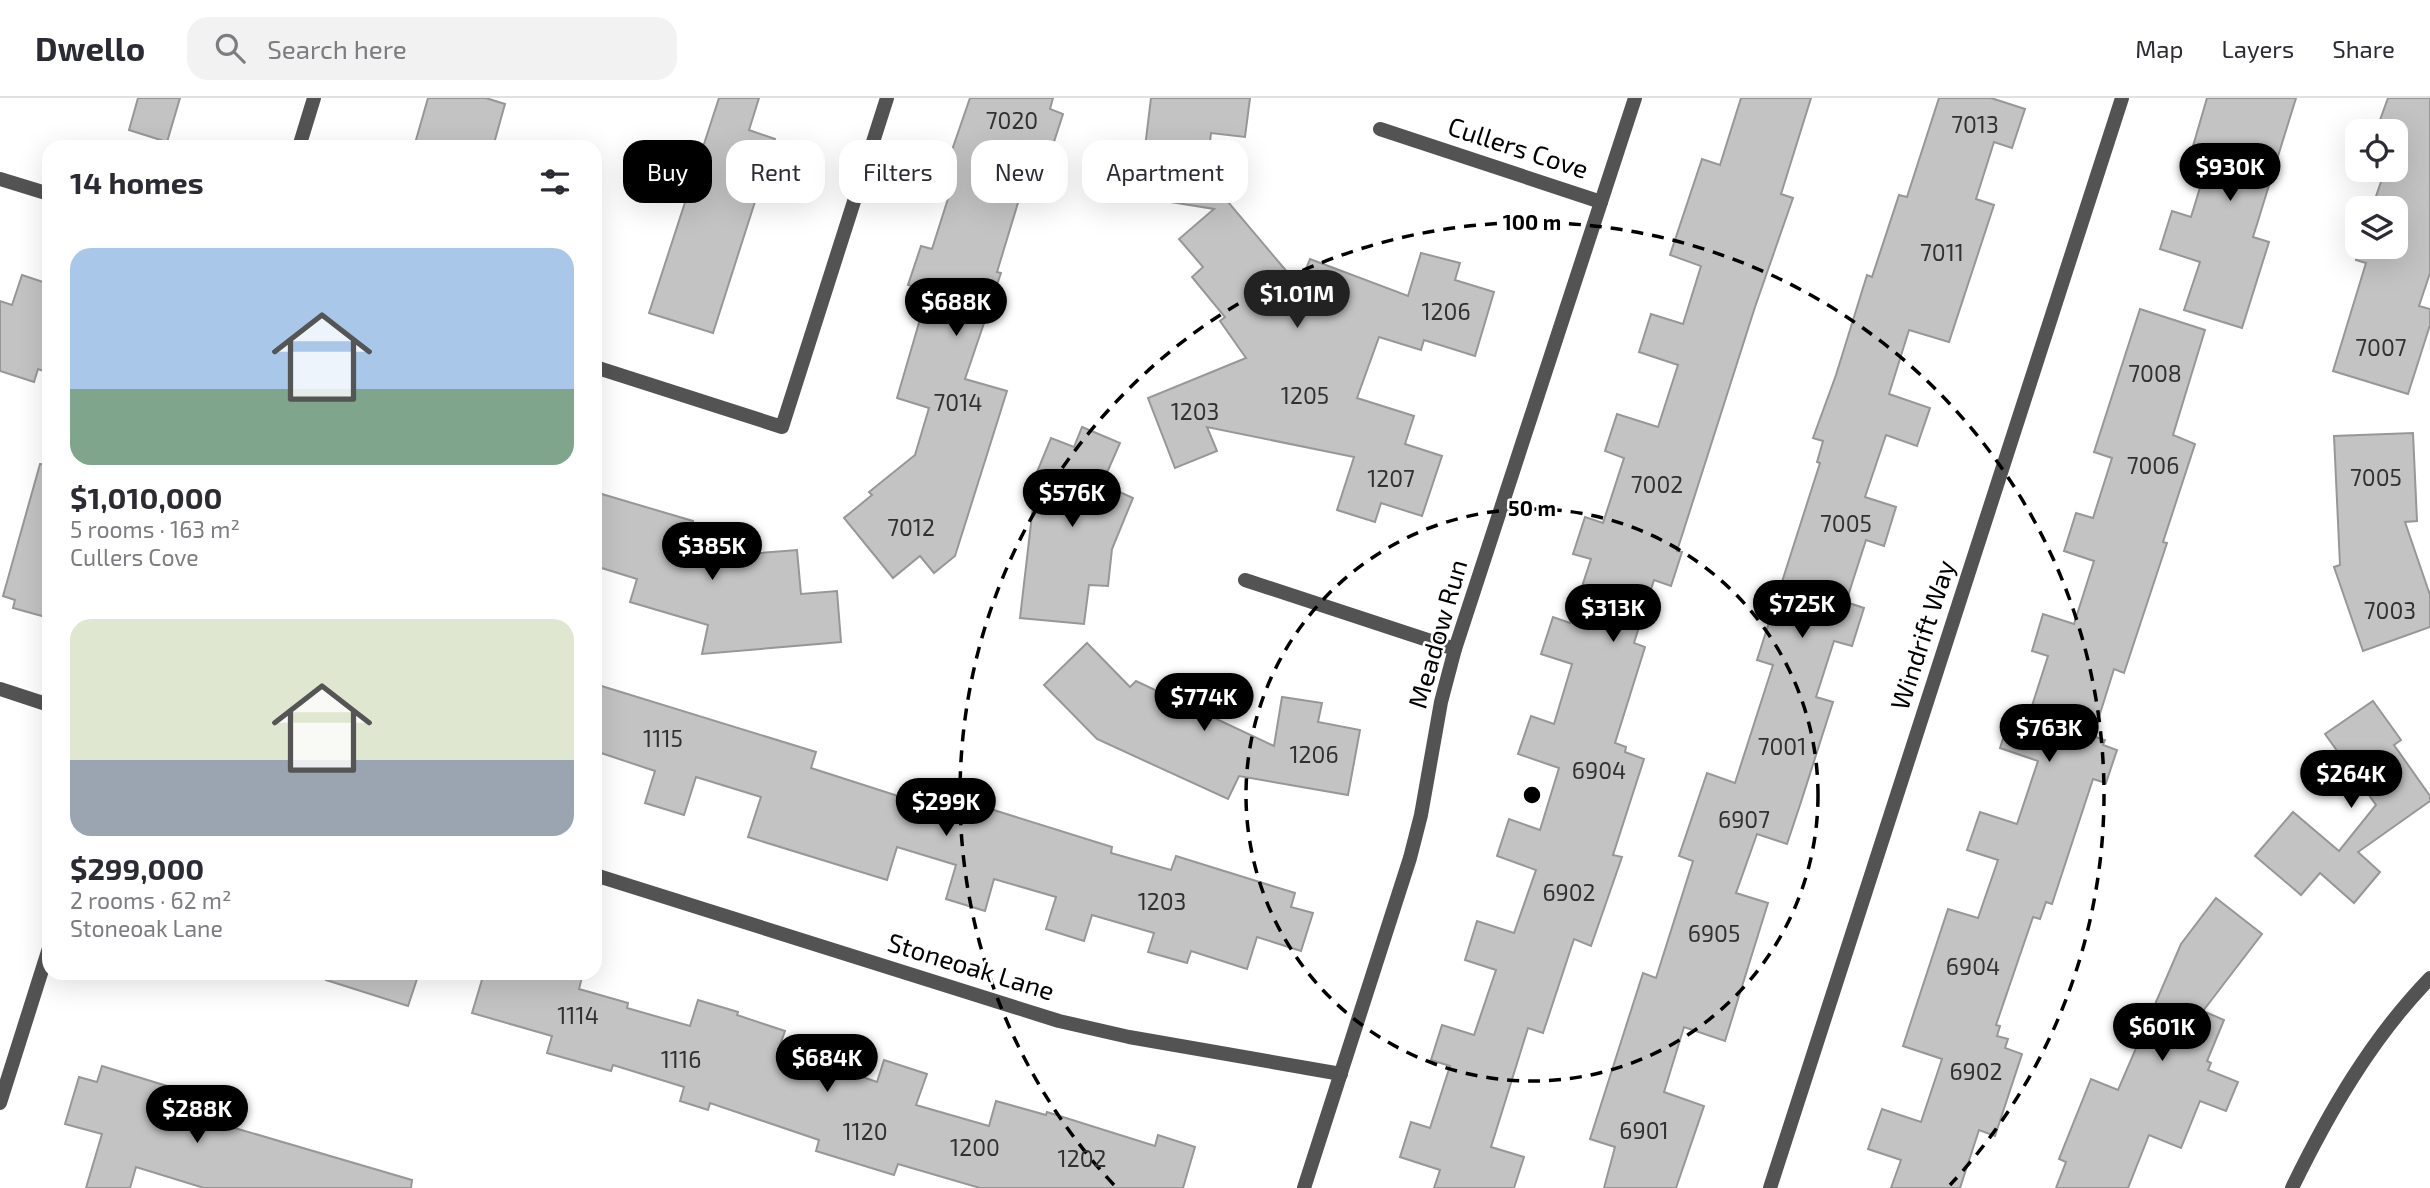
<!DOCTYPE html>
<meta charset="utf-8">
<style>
body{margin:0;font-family:"Exo 2",sans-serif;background:#f2f2f3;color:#2b2b33;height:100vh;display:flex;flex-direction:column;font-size:26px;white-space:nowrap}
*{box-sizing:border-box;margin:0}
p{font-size:23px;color:#7c7c81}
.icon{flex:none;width:38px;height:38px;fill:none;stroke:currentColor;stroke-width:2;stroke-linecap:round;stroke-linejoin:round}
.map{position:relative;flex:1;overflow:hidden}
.side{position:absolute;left:42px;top:42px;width:560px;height:840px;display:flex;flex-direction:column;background:#fff;border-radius:21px;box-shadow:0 7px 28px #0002}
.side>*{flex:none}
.banner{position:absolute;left:623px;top:42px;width:665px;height:63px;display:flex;gap:14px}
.controls{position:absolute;left:2345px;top:21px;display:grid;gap:14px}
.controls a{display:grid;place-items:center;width:63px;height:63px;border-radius:14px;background:#fff;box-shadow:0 7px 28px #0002;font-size:35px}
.price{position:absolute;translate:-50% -60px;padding:0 16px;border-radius:24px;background:#000;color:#fff;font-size:23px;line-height:46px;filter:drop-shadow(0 2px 4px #0008)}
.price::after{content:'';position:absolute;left:50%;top:42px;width:21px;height:16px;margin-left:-10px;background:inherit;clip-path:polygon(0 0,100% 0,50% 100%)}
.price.current{background:#222;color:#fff}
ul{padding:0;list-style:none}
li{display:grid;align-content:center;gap:14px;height:371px;padding:0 28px}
li span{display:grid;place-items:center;height:217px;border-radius:21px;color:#555}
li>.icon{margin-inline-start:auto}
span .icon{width:126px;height:126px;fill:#fffc;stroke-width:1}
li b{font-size:30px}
h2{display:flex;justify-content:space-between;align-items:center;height:84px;padding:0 28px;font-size:30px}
.pill{padding:0 24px;border-radius:21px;background:#fff;box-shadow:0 7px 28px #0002;font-size:24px;line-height:63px}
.pill.current{background:#000;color:#fff}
header{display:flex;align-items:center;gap:42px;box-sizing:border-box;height:98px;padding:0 35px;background:#fff;border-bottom:2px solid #e1e1e2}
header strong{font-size:33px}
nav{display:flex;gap:38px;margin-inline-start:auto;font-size:24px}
.search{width:490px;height:63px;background:#f2f2f3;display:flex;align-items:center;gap:18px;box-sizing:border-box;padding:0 24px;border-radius:21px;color:#7c7c81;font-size:26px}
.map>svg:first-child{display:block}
.building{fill:#c3c3c3;stroke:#979797;stroke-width:2}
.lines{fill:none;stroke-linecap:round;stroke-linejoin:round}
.minor{stroke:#535353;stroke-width:14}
.tertiary{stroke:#535353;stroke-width:14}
.ring{fill:none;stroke:#000;stroke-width:3.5;stroke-dasharray:12 9}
.labels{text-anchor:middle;stroke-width:5;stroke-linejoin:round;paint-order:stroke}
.number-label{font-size:23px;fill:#313131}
.street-label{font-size:26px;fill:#000;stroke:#fff}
.centre{fill:#000;stroke:#fff;stroke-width:3.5}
.ring-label{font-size:21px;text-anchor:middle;font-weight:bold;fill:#000;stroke:#fff;stroke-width:5;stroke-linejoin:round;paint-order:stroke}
</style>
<header>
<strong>Dwello</strong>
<div class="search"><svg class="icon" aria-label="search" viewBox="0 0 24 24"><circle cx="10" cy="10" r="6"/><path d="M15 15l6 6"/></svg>Search here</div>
<nav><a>Map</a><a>Layers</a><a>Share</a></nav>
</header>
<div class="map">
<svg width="2430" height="1090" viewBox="0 0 2430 1090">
<rect width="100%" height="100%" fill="#fff"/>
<g class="building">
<polygon points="138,0 180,0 167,44 129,32"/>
<polygon points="428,0 486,0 505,6 493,49 414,49"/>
<polygon points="719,0 759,0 749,32 775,41 713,235 649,215"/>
<polygon points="970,0 1053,0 1050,11 1063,16 1051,53 1040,50 1039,53 1034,52 997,174 1001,175 965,281 1007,293 955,458 934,475 920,458 893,480 844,420 872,397 869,394 915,357 929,310 897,300 928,194 908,187 921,148 932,151 952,88 941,84"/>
<polygon points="1151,0 1250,0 1245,39 1211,35 1206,78 1299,188 1310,161 1408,198 1421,155 1460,165 1455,182 1494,194 1475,258 1424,242 1421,252 1379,239 1357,300 1414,318 1405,346 1442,358 1422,418 1381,405 1375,424 1337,412 1354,359 1207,329 1217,353 1175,370 1148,300 1246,260 1220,223 1225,219 1192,179 1203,169 1179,141 1214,111 1139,99"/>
<polygon points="1741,0 1811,0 1781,96 1793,100 1755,209 1677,453 1682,454 1671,488 1654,482 1634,545 1645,549 1615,645 1626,649 1625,654 1644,661 1613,757 1622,759 1591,848 1574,841 1543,935 1528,930 1491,1049 1524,1059 1514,1090 1434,1090 1440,1072 1400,1059 1411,1024 1430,1030 1450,968 1431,962 1442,927 1474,937 1496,872 1465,862 1477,823 1514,835 1536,772 1497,758 1509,721 1540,732 1559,670 1518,656 1531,618 1554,626 1572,566 1541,556 1553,519 1570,525 1591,461 1573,456 1585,419 1603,425 1624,360 1605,353 1617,316 1658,329 1678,267 1639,254 1651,216 1683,226 1701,168 1670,157 1702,61 1720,67"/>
<polygon points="1939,0 1991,0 2025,11 2012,50 1994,44 1976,101 1994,107 1949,244 1909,232 1889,296 1930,310 1917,348 1886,337 1865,399 1896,409 1884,448 1866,442 1846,504 1864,510 1852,548 1834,543 1816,599 1833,604 1800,707 1787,746 1757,736 1736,795 1768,805 1725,943 1684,929 1664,994 1704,1008 1676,1090 1604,1090 1615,1049 1590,1041 1643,875 1656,880 1693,763 1679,758 1707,675 1735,685 1773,567 1757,562 1820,365 1817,364 1823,343 1813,340 1836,277 1867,177 1872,179 1899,97 1907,99"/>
<polygon points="2207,0 2296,0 2253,139 2269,144 2242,230 2184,212 2200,164 2160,151 2172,113 2191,119 2209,60 2191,55"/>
<polygon points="2388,0 2430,0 2430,175 2419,208 2430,211 2430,227 2408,296 2333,273 2366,165 2356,162 2360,149 2396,149 2396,110 2372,110 2385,72 2396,72 2397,33 2376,33"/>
<polygon points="22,177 49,186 49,255 43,273 38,271 34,284 0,273 0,203 12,207"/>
<polygon points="2140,211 2205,232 2173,337 2195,346 2163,444 2167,445 2124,575 2114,571 2093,638 2105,642 2103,647 2117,652 2106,685 2093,681 2052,806 2046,804 2040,821 2033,819 1996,927 2000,928 1997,938 2008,941 2005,950 2022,956 1995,1038 1979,1032 1960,1090 1891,1090 1901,1062 1868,1051 1882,1011 1921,1024 1942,961 1903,948 1948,811 1978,820 1998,762 1967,752 1980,714 2017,726 2038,663 2000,650 2012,612 2029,617 2048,558 2032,553 2043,516 2074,526 2094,463 2064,453 2076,415 2093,420 2112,360 2094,354"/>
<polygon points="1082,329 1120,345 1102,386 1133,400 1112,451 1108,488 1089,487 1084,526 1020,520 1037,374 1051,340 1074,349"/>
<polygon points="2413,335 2417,423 2405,424 2430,497 2430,529 2363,553 2334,469 2340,467 2334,338"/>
<polygon points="40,366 49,367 49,520 13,510 15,502 3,498"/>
<polygon points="595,394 693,423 687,443 735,457 797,452 801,496 837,493 841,544 702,556 708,527 630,504 637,481 595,468"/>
<polygon points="1087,545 1130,589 1136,583 1274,648 1282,599 1322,605 1318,624 1360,632 1348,697 1239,678 1228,701 1097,641 1044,587"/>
<polygon points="595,586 816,654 811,670 929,708 933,693 1112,749 1111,755 1171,772 1176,758 1295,795 1291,809 1313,815 1301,853 1257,839 1247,871 1191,853 1187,865 1148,854 1154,835 1092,817 1084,843 1046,831 1056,799 994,781 985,813 946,801 956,767 897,749 887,782 748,739 761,699 696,679 684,717 645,705 655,673 595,653"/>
<polygon points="2373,603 2401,642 2394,647 2430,698 2430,703 2358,754 2380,774 2354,805 2320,775 2301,797 2255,758 2293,714 2339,753 2376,707 2325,636"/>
<polygon points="2216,800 2262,836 2203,913 2224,922 2207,963 2211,965 2208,972 2238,984 2226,1013 2200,1003 2181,1050 2149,1037 2128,1090 2056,1090 2066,1064 2059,1061 2091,981 2118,992 2181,846"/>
<polygon points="327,875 419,875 408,908 326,882"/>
<polygon points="484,875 583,875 579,891 628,905 627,910 690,928 698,902 738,914 737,917 785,933 779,950 877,984 884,962 927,976 916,1007 989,1028 996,1003 1046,1017 1047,1014 1155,1048 1158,1037 1195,1049 1183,1090 980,1090 898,1066 894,1077 816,1053 819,1042 710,1005 708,1012 680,1003 684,989 613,967 611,973 547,955 552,938 472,915"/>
<polygon points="102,968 167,988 160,1008 412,1082 411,1090 204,1090 136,1069 130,1090 86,1090 102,1036 65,1026 79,979 97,984"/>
</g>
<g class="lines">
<g class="minor">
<polyline points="1380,31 1601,104"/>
<polyline points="0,81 49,96"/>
<polyline points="595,269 782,329 887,0"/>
<polyline points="1245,482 1455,551"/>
<polyline points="0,591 49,607"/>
<polyline points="595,777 1059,923 1129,939 1341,976"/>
<polyline points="1304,1090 1410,760 1421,717 1441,604 1455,551 1635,0"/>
<polyline points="1770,1090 2122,0"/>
</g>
<g class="tertiary">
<polyline points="299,49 314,0"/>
<polyline points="0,1005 49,850"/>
<path d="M 2292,1090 C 2329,1014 2371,941 2430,880"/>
</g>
</g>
<g class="ring">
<circle cx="1532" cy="697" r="286"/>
<path d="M1114 1087A572 572 0 1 1 1950 1087"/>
</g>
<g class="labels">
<g class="number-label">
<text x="1012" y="31">7020</text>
<text x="1975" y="35">7013</text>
<text x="1942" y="163">7011</text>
<text x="1446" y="222">1206</text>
<text x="2381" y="258">7007</text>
<text x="2155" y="284">7008</text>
<text x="1305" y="306">1205</text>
<text x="958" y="313">7014</text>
<text x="1195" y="322">1203</text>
<text x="2153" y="376">7006</text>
<text x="2376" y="388">7005</text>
<text x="1391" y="389">1207</text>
<text x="1657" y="395">7002</text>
<text x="1846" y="434">7005</text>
<text x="911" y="438">7012</text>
<text x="2390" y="521">7003</text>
<text x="663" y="649">1115</text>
<text x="1782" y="657">7001</text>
<text x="1314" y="665">1206</text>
<text x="1599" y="681">6904</text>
<text x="1744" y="730">6907</text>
<text x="1569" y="803">6902</text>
<text x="1162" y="812">1203</text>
<text x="1714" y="844">6905</text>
<text x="1973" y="877">6904</text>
<text x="578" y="926">1114</text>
<text x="681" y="970">1116</text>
<text x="1976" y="982">6902</text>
<text x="1644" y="1041">6901</text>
<text x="865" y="1042">1120</text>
<text x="975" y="1058">1200</text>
<text x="1082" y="1069">1202</text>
</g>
<g class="street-label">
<text transform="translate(1518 50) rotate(18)" y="9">Cullers Cove</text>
<text transform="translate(1438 536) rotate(-74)" y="9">Meadow Run</text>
<text transform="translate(1923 537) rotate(-72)" y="9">Windrift Way</text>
<text transform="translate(971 869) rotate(17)" y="9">Stoneoak Lane</text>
</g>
</g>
<circle cx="1532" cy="697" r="10" class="centre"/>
<g class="ring-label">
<text x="1532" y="132">100 m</text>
<text x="1532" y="418">50 m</text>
</g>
</svg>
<div class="controls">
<a><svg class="icon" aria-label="locate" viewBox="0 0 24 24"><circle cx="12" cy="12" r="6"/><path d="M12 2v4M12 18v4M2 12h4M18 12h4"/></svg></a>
<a><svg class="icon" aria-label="layers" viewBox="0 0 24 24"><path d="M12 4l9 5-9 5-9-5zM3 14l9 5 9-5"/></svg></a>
</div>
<b class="price" style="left:2230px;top:105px">$930K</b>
<b class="price current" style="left:1297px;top:232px">$1.01M</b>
<b class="price" style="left:956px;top:240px">$688K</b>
<b class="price" style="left:1072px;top:431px">$576K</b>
<b class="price" style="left:712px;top:484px">$385K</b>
<b class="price" style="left:1802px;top:542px">$725K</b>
<b class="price" style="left:1613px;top:546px">$313K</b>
<b class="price" style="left:1204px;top:635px">$774K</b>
<b class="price" style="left:2049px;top:666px">$763K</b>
<b class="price" style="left:2351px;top:712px">$264K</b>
<b class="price" style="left:946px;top:740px">$299K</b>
<b class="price" style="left:2162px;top:965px">$601K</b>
<b class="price" style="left:827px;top:996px">$684K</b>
<b class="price" style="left:197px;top:1047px">$288K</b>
<div class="banner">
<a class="pill current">Buy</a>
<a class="pill">Rent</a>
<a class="pill">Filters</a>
<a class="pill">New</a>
<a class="pill">Apartment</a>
</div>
<section class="side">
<h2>14 homes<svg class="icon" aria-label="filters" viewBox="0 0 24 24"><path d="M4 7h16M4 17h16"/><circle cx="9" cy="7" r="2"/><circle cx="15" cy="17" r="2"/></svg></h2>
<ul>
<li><span style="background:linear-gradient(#a9c7e8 65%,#7fa58c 0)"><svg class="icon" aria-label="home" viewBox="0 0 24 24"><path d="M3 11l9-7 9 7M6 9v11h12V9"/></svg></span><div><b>$1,010,000</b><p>5 rooms · 163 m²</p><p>Cullers Cove</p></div></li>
<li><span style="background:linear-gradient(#dfe7d0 65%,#9aa5b1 0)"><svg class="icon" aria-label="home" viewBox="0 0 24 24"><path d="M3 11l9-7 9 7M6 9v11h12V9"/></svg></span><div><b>$299,000</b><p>2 rooms · 62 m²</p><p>Stoneoak Lane</p></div></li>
</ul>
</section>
</div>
